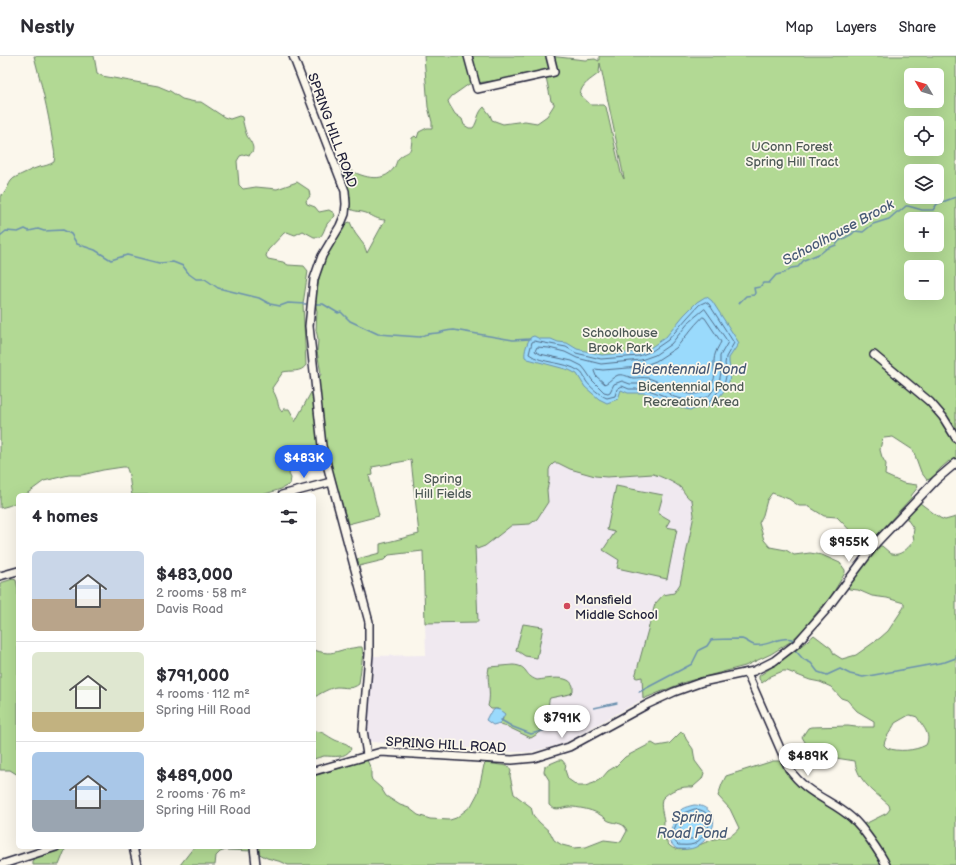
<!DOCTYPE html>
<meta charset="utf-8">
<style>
body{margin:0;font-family:"Balsamiq Sans",sans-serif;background:#f2f2f3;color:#2b2b33;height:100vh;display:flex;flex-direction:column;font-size:15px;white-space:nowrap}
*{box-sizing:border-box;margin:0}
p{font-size:13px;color:#7c7c81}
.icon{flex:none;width:22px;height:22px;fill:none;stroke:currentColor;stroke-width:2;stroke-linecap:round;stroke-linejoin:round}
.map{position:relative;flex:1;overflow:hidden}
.drawer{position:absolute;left:16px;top:437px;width:300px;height:356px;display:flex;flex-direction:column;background:#fff;border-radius:6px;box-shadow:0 4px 16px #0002}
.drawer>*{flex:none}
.needle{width:26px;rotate:308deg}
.controls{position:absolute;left:904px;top:12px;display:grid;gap:8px}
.controls a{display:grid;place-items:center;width:40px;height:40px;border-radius:6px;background:#fff;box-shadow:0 4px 16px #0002;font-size:20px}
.price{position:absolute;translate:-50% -34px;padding:0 9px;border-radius:14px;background:#fff;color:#222;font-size:13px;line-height:26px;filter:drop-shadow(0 1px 2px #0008)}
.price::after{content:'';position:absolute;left:50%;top:24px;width:12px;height:9px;margin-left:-6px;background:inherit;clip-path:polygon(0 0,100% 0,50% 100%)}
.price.active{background:#2563eb;color:#fff}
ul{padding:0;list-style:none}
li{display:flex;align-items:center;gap:12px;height:100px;padding:0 16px}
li+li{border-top:1px solid #e1e1e2}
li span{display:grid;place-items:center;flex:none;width:112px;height:80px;border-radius:6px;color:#555}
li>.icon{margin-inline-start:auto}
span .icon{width:48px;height:48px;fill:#fffc;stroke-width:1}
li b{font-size:17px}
h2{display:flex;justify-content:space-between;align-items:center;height:48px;padding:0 16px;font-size:17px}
header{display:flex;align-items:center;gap:24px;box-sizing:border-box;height:56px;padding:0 20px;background:#fff;border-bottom:1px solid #e1e1e2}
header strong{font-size:19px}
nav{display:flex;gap:22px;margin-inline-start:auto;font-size:14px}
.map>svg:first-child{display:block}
.built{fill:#f0e9f0}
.green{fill:#b2d994;stroke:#6a7e68;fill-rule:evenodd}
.water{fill:#9adafc;stroke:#6a90af}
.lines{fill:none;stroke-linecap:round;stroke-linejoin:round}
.shore{stroke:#526c88;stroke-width:1}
.stream{stroke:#6a90af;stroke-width:1.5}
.minor-casing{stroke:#22223b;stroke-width:10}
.minor{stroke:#fbf7ec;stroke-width:7}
.poi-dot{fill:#d1495b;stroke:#fbf7ec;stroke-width:1.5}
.labels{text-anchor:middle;stroke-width:3.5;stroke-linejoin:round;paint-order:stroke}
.street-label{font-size:13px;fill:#22223b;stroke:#fbf7ec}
.park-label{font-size:13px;fill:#4d5956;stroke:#fbf7ec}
.poi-label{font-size:13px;fill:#22223b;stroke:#fbf7ec;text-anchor:start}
.water-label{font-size:14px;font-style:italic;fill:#465975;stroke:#fbf7ec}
</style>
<header>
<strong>Nestly</strong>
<nav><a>Map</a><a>Layers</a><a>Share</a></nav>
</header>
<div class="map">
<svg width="956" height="809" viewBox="0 0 956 809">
<rect width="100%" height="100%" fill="#fbf7ec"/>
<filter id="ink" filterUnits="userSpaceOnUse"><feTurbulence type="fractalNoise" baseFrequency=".025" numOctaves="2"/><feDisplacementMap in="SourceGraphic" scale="8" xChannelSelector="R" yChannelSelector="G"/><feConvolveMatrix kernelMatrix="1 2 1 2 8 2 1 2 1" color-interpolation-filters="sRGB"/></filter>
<g filter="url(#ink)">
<polygon class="built" points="552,406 657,419 680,430 691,443 693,447 694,459 681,525 679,531 672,539 642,632 643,643 566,686 548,692 529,696 500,696 484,693 372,686 369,685 366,679 371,600 426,599 425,567 478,565 474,471"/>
<g class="green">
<path d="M 34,0 L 94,0 L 97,17 L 102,20 L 158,30 L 170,35 L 182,43 L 195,46 L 201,46 L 224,61 L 230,63 L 239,60 L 242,61 C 243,67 245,75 247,80 C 251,86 257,94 249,99 L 246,98 L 240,100 L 237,105 L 239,129 L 243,133 L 256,131 L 277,133 L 297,126 L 309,134 L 310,140 L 306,145 L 307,148 L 315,151 L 319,156 L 329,154 L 334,157 L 335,160 C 332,163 329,165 327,168 C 324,173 324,177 320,181 L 314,181 L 303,175 L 295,179 L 287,176 L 284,177 L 268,194 L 266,200 L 268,203 L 283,206 L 288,209 L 304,210 L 308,215 L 303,248 L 306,309 C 301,317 291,314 283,316 L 272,332 C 273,336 275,337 276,341 C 279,347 277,351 282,356 L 284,353 L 289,353 L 294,362 L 295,366 L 321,318 L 317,295 L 318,283 L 316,274 L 317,255 L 315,246 L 320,216 L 323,207 L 340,176 L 347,167 L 350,166 L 355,177 L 364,189 L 367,197 L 385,164 C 378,164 373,160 366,157 C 361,155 355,156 350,153 L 350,141 L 341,118 L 341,115 L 346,112 C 360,120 382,129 394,112 C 396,109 396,106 398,103 C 408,93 411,101 412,82 L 415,80 L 417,82 L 419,76 L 427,72 L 432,72 L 432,66 L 428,51 L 424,0 L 549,0 L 585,4 L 595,3 L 599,5 L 599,0 L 956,0 L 956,408 L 949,405 L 941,412 L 932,422 L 927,424 L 921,416 L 913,394 L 893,381 L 884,382 L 882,384 L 880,394 L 882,401 L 886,408 L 885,419 L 903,427 L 917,429 L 918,431 L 911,440 L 912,441 L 866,491 L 837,461 L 824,460 L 808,450 L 799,450 L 789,443 L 772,437 L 767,444 L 763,459 L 759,467 L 764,484 L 770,491 L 786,494 L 794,499 L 810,497 L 822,499 L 840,507 L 845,514 L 845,517 L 830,542 L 818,555 L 803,574 L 790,586 L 771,598 L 745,610 L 685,626 L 643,643 L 642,621 L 637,622 L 635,621 L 655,548 L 663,539 L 674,537 L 680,528 L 694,459 L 692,444 C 686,441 685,437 681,432 C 676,427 660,420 653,418 L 607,421 L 595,420 L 570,413 L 558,407 L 554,407 L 550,411 L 549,414 L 549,425 L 547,434 L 548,446 L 537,463 L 530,468 L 512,469 L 485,490 L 477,493 L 475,490 L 478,566 L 425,567 L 423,495 L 389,499 L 384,504 L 359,510 L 357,503 L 380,497 L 380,488 L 419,478 L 411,404 L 372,411 L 373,419 L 369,420 L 379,460 L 348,468 L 323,383 C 322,386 322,390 320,393 C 316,401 299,405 292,410 L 289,418 L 291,422 L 290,428 L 281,433 L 262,439 L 132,439 C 130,431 130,417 126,411 L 123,411 L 103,414 L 82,419 L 69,419 L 44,425 L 25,439 L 18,439 L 18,444 C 12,450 7,450 0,452 L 0,140 C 9,136 7,125 16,121 C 22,118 32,113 39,111 C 45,110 49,109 54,106 C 56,97 53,91 52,82 C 48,54 41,27 34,0 ZM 600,7 L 624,122 L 624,123 L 621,117 L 606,51 L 604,49 L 591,49 L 580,39 C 581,28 591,24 599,17 ZM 542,15 L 545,16 L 551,45 L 554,47 L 554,49 L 547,60 L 537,67 L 525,65 L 503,68 L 492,64 L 490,59 L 484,51 C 477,57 478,66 473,72 L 469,72 L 464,69 L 462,63 L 455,58 L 449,48 L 448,45 L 452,40 L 462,33 L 469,28 L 515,22 ZM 911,19 L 937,19 L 937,45 L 911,45 ZM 911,67 L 937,67 L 937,93 L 911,93 ZM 911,115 L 937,115 L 937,141 L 911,141 ZM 911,163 L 937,163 L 937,189 L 911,189 ZM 911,211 L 937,211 L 937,237 L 911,237 Z"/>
<polygon points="616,430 663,439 658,457 670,464 666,471 677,473 667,523 617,512 619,504 603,494 615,476 607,474"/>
<path d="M 920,447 L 940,462 L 945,464 L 956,461 L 956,809 L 288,809 L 282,806 L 267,802 L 254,795 L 226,794 L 220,796 L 216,800 L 215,809 L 180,809 L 194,791 L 314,791 L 314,720 L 367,704 L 371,713 L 371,721 L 372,724 L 381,732 L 386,740 L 400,749 L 409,752 L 418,759 L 430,763 L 450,764 L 456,762 L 471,750 L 478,737 L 484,709 L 486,707 L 508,710 L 511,715 L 510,720 L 514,738 L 531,751 L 533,759 L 539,766 L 550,776 L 554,784 L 562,789 L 574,792 L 586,791 L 604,784 L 621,786 L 627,775 C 624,766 617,768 609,765 C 606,764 605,761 602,760 C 594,754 582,752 573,751 C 564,750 556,757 549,749 L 549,724 L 544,716 L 545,710 L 559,704 L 562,704 L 566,709 L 565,714 L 568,723 L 578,730 L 585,730 L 594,727 L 602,722 L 608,715 L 616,710 L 625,701 L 652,687 L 657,690 L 669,688 L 681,676 L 684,677 L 686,683 L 693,693 L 695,705 L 704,717 L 702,723 L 693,731 C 681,730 670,734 662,743 C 660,751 663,758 664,765 C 664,770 663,775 664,780 C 672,805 696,789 712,784 C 723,780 730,784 739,772 L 730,753 L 718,740 L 722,728 L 726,720 L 773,705 L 779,705 L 799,731 L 841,757 L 851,768 L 854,769 L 867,767 L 887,757 L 890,753 L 889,749 C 876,737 857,725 855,705 L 836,702 L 828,707 L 825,707 L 818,699 L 811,696 L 802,681 L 808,672 L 811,671 L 848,670 L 856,671 L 874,671 L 874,665 L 857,655 L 847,644 L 841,642 L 831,631 L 820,626 L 810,624 L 787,615 L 783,615 L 771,620 L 762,627 L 759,623 L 759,620 L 795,595 L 814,579 L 831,592 L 834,598 L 842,603 L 856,599 L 880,582 L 888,575 L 904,551 L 904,547 L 887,542 L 872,540 L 858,534 L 849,533 L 848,530 C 859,517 867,502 878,490 L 882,490 C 885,492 887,495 890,497 C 899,502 909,492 914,484 L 913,479 L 914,473 L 907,463 L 907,459 L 918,448 ZM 909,659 L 914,660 L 917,661 C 922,670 932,678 926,689 C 915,695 898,696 887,692 L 884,689 C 885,681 892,674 895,667 Z"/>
<polygon points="13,523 16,524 18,533 18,719 10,714 0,714 0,527"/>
<polygon points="523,568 543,571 537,602 525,600 516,594"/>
<path d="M 359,591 L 362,591 L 363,597 L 359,628 C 352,634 345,631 337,631 C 332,631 318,638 314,642 L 314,594 C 330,599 331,597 346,593 C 350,592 355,592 359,591 Z"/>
<path d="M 513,609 C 529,610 523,619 537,624 C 547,623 569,618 573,630 L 573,635 L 570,638 L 550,642 C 547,648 550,651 550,656 C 549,661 548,665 548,670 L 544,674 L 531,682 L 508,671 L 500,669 L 499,668 L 503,663 L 502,659 L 498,653 L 491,653 L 488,650 C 492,636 486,624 489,611 Z"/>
<path d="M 314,675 C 323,675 327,680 335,684 C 341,687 348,686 351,693 C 345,703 334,700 324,700 C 320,701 317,702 314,703 Z"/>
<polygon points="62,793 65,794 59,809 33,809 33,804 48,796 49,797 53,795"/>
</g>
<g class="water">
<path d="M 705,241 L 707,241 L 712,245 L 739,287 L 729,302 L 729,307 L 731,316 L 728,330 L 715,346 L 710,350 L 690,354 L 670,349 L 660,343 L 645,337 L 628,337 L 621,334 L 618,343 L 607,347 L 599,343 L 585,331 L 577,318 L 569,314 L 528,303 L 525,301 C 524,296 527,286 531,281 L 534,280 L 540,283 L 551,283 L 558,286 L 567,287 L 577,293 L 602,299 L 639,296 L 650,292 L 666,281 L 684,259 L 697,246 Z"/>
<polygon points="495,653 500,654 505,658 500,667 493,669 486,664 489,658"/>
<path d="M 694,749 C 700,749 705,751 709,755 C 721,767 707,785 696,791 C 690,794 683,793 677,793 C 665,785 670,774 675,764 C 677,760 678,756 682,753 C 685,751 690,750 694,749 Z"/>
</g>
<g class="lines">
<g class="shore">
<path d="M 706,246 L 709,248 L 734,287 L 726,301 L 725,308 L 727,316 L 724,329 L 709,346 L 690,350 L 672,345 L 662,339 L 646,333 L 629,333 L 622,330 L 617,333 L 615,340 L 607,342 C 601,340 590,331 586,325 C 584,321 583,317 579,315 C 564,305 542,308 529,298 L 532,286 L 534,285 L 566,291 L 576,297 L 601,303 L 639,300 L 652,295 L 668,284 L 687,262 L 699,249 Z"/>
<polygon points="705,253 728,286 720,300 720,308 721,316 719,327 708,341 691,345 674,341 664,334 647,328 630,328 622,325 614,328 610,336 608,337 604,336 592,324 586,315 582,310 572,305 540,298 535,295 537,291 549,292 565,296 577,302 601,308 641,304 655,299 671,288 690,265"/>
<path d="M 703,261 L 705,262 L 721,286 C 717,293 714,298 714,306 C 713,313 717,321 712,327 C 695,352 669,328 648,322 C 643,321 638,322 633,322 C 628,321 624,318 618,319 C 613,321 610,325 605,328 L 596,320 L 594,315 L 595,313 L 603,314 L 640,311 L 656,305 L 676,292 L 695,269 Z"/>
<path d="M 695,753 C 720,755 708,780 694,788 C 689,790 683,789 678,789 C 668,780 677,764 684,757 Z"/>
<path d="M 697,758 C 712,766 701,776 692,783 L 680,784 L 678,778 C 682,767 685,760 697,758 Z"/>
</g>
<g class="stream">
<polyline points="0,180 6,175 18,176 25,173 29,175 38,173 44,175 63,174 71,178 77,188 95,194 111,204 127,199 159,207 173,206 183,210 189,218 196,223 205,223 218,232 259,242 270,248 280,250 288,247 306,248"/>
<polyline points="739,247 746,240 754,239 755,237 754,232 760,231 763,227 769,227 776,219 784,217 791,212 798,211 804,204 821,197 826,193 836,189 839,185 852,178 855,175 863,176 873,168 889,163 897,156 899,156 906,150 908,150 922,154 933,154 937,148 956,141"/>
<path d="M 314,248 L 323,248 L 338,257 L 341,256 L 350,265 L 378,278 L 420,281 C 426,277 430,278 437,277 C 444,276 446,274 454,274 L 513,284 L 530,283"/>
<polyline points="795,594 803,603 811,607 818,616 827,619 840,613 850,618 863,621 945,606 956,602"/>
<path d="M 639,636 L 692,608 L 699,594 L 707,590 L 711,584 C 713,583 739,583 742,583 C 746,584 750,588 754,589 C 767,591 779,580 792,583 L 793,586"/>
<polyline points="594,652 617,647"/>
<polyline points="501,664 513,671 531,678 549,673 557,667 574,662"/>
</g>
<g class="minor-casing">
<g id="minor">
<polyline points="293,0 345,135 346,148 345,158 340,170 322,200 314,223 309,270 322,390 369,566 369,598 363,674 367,699"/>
<polyline points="468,0 477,33 554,16 550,0"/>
<polyline points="874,299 930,346 943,361 956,382"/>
<polyline points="282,439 331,426"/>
<polyline points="0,520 18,515"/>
<path d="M 747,617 L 789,713 C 807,739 830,743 852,762 C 861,769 881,798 886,809"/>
<polyline points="314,715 381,696 512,704 534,702 569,691 648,648 674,636 702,626 754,615 774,605 796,588 826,554 877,486 936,424 956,407"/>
<polyline points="133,791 137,809"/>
<polyline points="254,791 256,809"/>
<polyline points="0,809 56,791"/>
</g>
</g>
<use href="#minor" class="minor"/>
</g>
</g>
<circle class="poi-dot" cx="567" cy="550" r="4"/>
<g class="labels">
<g class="street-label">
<text transform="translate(333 74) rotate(70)" y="5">SPRING HILL ROAD</text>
<text transform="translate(446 688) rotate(3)" y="5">SPRING HILL ROAD</text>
</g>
<g class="park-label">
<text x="792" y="95">UConn Forest<tspan x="792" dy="15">Spring Hill Tract</tspan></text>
<text x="620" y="281">Schoolhouse<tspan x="620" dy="15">Brook Park</tspan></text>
<text x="691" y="335">Bicentennial Pond<tspan x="691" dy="15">Recreation Area</tspan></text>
<text x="443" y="427">Spring<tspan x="443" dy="15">Hill Fields</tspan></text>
</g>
<g class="poi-label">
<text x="575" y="548">Mansfield<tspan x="575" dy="15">Middle School</tspan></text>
</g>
<g class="water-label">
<text transform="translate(838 176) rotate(-28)" y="5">Schoolhouse Brook</text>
<text x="689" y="318">Bicentennial Pond</text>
<text x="692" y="766">Spring<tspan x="692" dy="16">Road Pond</tspan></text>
</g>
</g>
</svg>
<div class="controls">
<a><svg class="needle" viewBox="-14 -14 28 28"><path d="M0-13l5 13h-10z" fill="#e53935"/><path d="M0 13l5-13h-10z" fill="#7c7c81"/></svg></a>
<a><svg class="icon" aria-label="locate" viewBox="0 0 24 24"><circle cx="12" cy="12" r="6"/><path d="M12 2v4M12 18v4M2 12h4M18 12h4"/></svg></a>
<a><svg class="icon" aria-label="layers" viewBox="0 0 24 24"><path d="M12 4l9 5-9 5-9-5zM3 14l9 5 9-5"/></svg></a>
<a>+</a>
<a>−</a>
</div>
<b class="price active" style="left:304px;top:423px">$483K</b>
<b class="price" style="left:849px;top:507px">$955K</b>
<b class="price" style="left:562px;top:683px">$791K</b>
<b class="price" style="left:808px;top:721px">$489K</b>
<section class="drawer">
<h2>4 homes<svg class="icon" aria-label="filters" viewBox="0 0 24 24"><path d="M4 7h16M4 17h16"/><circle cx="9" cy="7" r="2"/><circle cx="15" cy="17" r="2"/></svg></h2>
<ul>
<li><span style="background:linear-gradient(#c9d6e8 60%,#b9a48a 0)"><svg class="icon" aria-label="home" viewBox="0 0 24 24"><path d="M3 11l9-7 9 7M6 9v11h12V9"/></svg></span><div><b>$483,000</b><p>2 rooms · 58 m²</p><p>Davis Road</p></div></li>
<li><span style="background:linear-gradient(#dfe7d0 75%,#c2b280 0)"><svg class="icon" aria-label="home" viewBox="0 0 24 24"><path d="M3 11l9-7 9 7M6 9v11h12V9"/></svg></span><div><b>$791,000</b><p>4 rooms · 112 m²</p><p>Spring Hill Road</p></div></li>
<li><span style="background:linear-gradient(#a9c7e8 60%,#9aa5b1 0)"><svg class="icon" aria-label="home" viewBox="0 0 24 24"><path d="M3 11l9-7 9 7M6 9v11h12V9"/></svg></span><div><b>$489,000</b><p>2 rooms · 76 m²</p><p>Spring Hill Road</p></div></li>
</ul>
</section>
</div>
